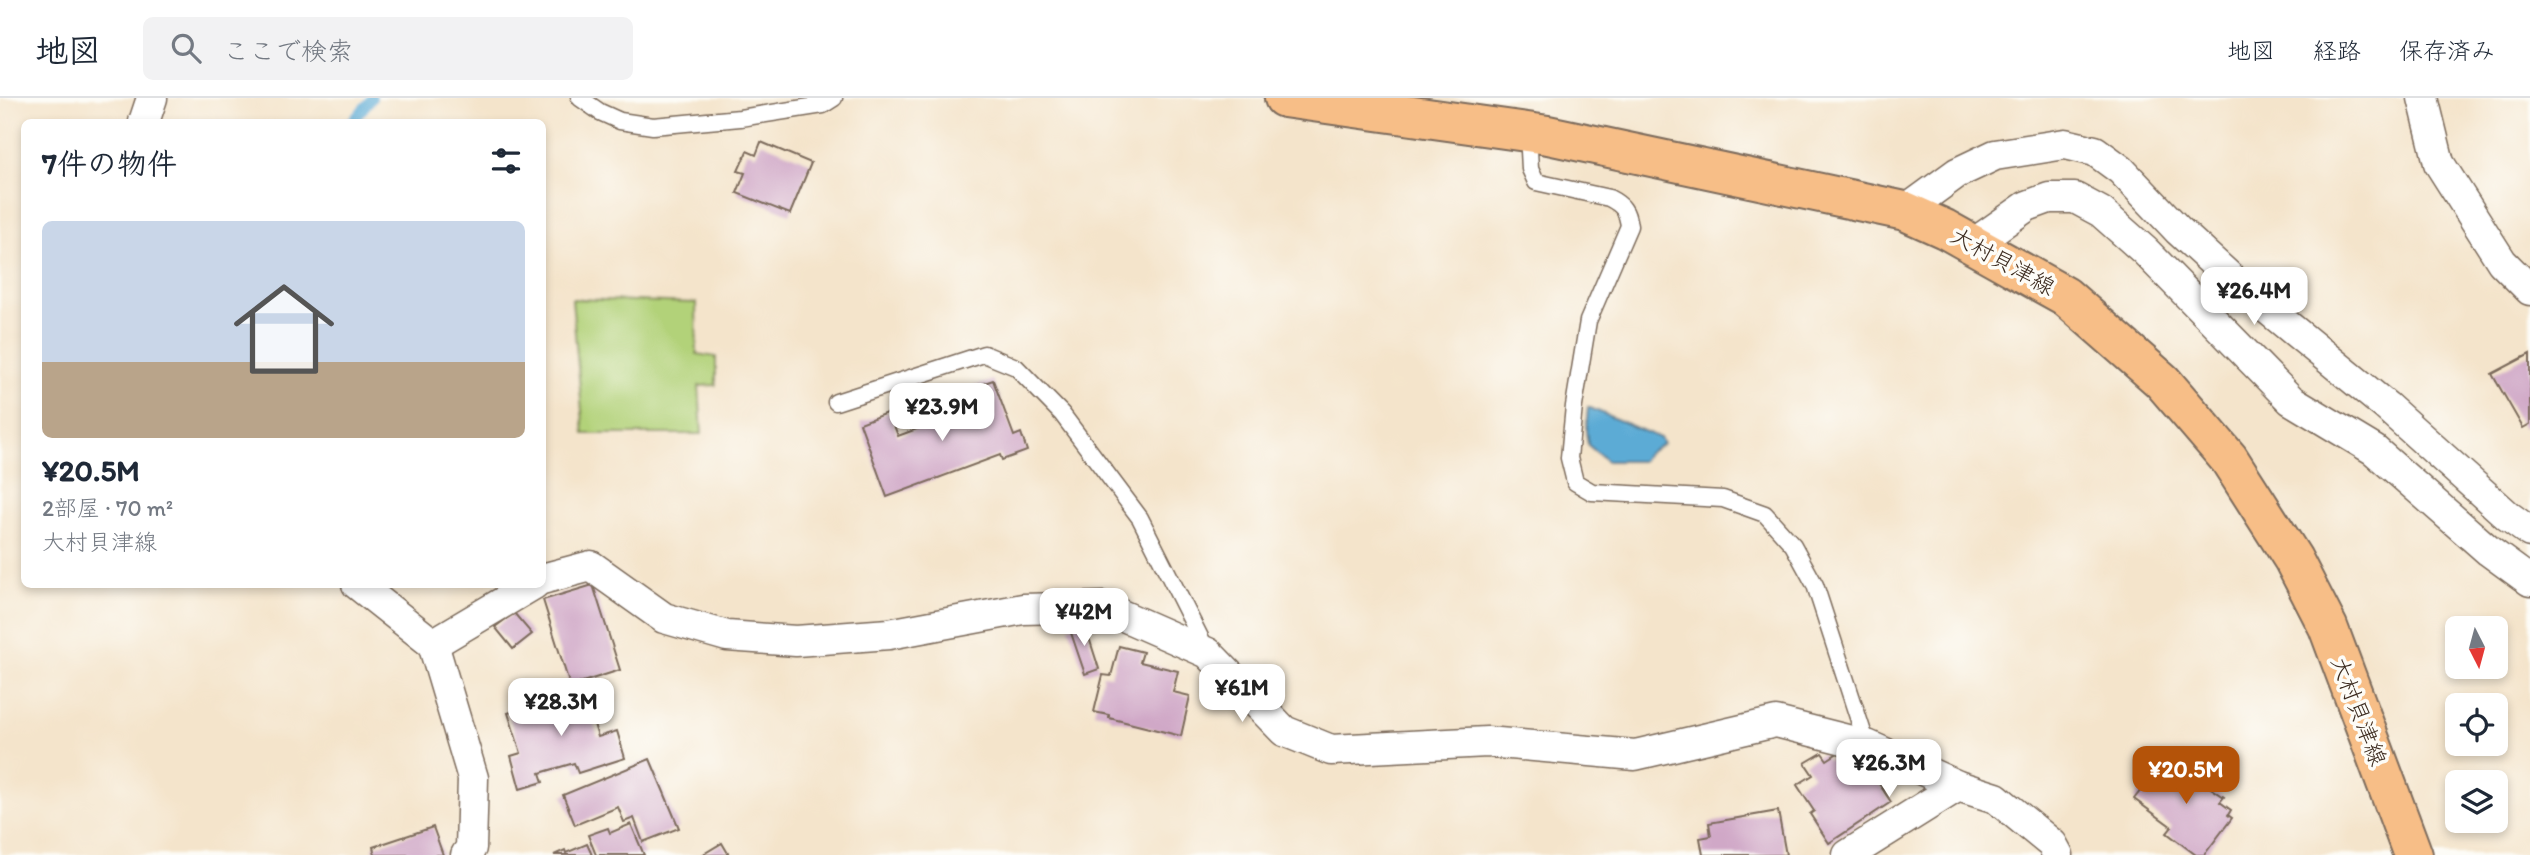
<!DOCTYPE html>
<html lang="ja">
<meta charset="utf-8">
<style>
body{margin:0;font-family:Itim,"Klee One",sans-serif;background:#f2f2f3;color:#1f2937;height:100vh;display:flex;flex-direction:column;font-size:26px;white-space:nowrap}
*{box-sizing:border-box;margin:0}
p{font-size:23px;color:#747a83}
.icon{flex:none;width:38px;height:38px;fill:none;stroke:currentColor;stroke-width:2;stroke-linecap:round;stroke-linejoin:round}
.map{position:relative;flex:1;overflow:hidden}
.side{position:absolute;left:21px;top:21px;width:525px;height:469px;display:flex;flex-direction:column;background:#fff;border-radius:10px;box-shadow:0 4px 10px #0003}
.side>*{flex:none}
.needle{width:46px;rotate:174deg}
.buttons{position:absolute;left:2445px;top:518px;display:grid;gap:14px}
.buttons a{display:grid;place-items:center;width:63px;height:63px;border-radius:10px;background:#fff;box-shadow:0 4px 10px #0003;font-size:35px}
.price{position:absolute;translate:-50% -60px;padding:0 16px;border-radius:14px;background:#fff;color:#222;font-size:23px;line-height:46px;filter:drop-shadow(0 2px 4px #0008)}
.price::after{content:'';position:absolute;left:50%;top:42px;width:21px;height:16px;margin-left:-10px;background:inherit;clip-path:polygon(0 0,100% 0,50% 100%)}
.price.selected{background:#b45309;color:#fff}
ul{padding:0;list-style:none}
li{display:grid;align-content:center;gap:14px;height:371px;padding:0 21px}
li span{display:grid;place-items:center;height:217px;border-radius:10px;color:#555}
li>.icon{margin-inline-start:auto}
span .icon{width:126px;height:126px;fill:#fffc;stroke-width:1}
li b{font-size:30px}
h2{display:flex;justify-content:space-between;align-items:center;height:84px;padding:0 21px;font-size:30px}
header{display:flex;align-items:center;gap:42px;box-sizing:border-box;height:98px;padding:0 35px;background:#fff;border-bottom:2px solid #e0e1e3}
header strong{font-size:33px}
nav{display:flex;gap:38px;margin-inline-start:auto;font-size:24px}
.search{width:490px;height:63px;background:#f2f2f3;display:flex;align-items:center;gap:18px;box-sizing:border-box;padding:0 24px;border-radius:10px;color:#747a83;font-size:26px}
.map>svg:first-child{display:block}
.green{fill:#b2d279;stroke:#767e4c;stroke-width:2}
.water{fill:#5babd5;stroke:#4b6a7a;stroke-width:2}
.lines{fill:none;stroke-linecap:round;stroke-linejoin:round}
.stream{stroke:#5babd5;stroke-width:10}
.building{fill:#d0a8c7}
.service-casing{stroke:#7c6b5b;stroke-width:19}
.minor-casing{stroke:#7c6b5b;stroke-width:33}
.primary-casing{stroke:#7c6b5b;stroke-width:42}
.service{stroke:#fff;stroke-width:16}
.minor{stroke:#fff;stroke-width:30}
.primary{stroke:#f7be87;stroke-width:38}
.labels{text-anchor:middle;stroke-width:7;stroke-linejoin:round;paint-order:stroke}
.street-label{font-size:23px;fill:#3b2a1e;stroke:#fdfcf7}
</style>
<header>
<strong>地図</strong>
<div class="search"><svg class="icon" aria-label="search" viewBox="0 0 24 24"><circle cx="10" cy="10" r="6"/><path d="M15 15l6 6"/></svg>ここで検索</div>
<nav><a>地図</a><a>経路</a><a>保存済み</a></nav>
</header>
<div class="map">
<svg width="2530" height="757" viewBox="0 0 2530 757">
<rect width="100%" height="100%" fill="#fdfcf7"/>
<filter id="ink" filterUnits="userSpaceOnUse"><feTurbulence type="fractalNoise" baseFrequency=".0143" numOctaves="2"/><feDisplacementMap in="SourceGraphic" scale="14" xChannelSelector="R" yChannelSelector="G"/><feConvolveMatrix kernelMatrix="1 2 1 2 8 2 1 2 1" color-interpolation-filters="sRGB"/></filter>
<filter id="wash" filterUnits="userSpaceOnUse"><feTurbulence type="fractalNoise" baseFrequency=".00686" numOctaves="4" result="noise"/><feDisplacementMap in="SourceGraphic" scale="28" xChannelSelector="R" yChannelSelector="G"/><feGaussianBlur stdDeviation="1.57" result="paint"/><feColorMatrix in="noise" values="0 0 0 0 0 0 0 0 0 0 0 0 0 0 0 0 0 1.4 0 .05"/><feComposite in="paint" operator="in"/></filter>
<g filter="url(#wash)">
<rect width="100%" height="100%" fill="#f4e4cb"/>
<polygon class="green" points="572,201 696,205 697,256 716,259 716,287 699,288 702,336 584,336"/>
<polygon class="water" points="1588,309 1660,340 1663,346 1648,355 1642,363 1607,363 1588,347 1586,333"/>
<g class="lines">
<polyline class="stream" points="352,24 372,0"/>
</g>
<g id="blocks">
<g class="building">
<polygon points="761,44 811,65 790,116 737,95 745,75 738,73 747,53 756,57"/>
<polygon points="2530,256 2530,326 2523,330 2492,276"/>
<polygon points="993,282 1014,338 1021,335 1027,353 1002,362 1000,357 887,399 860,325 889,314 898,338 974,310 967,291"/>
<polygon points="593,487 620,572 570,588 543,502"/>
<polygon points="514,515 532,536 513,551 495,529"/>
<polygon points="1084,524 1099,571 1085,576 1069,529"/>
<polygon points="1119,548 1143,554 1140,564 1178,573 1173,594 1190,598 1181,638 1109,620 1109,617 1094,614 1103,577 1111,578"/>
<polygon points="595,588 599,604 588,607 598,639 617,633 625,660 578,675 574,665 540,675 543,684 520,691 511,658 521,655 508,615"/>
<polygon points="1844,651 1863,681 1872,675 1891,704 1829,745 1810,716 1814,713 1797,687 1813,677 1805,665 1822,655 1827,662"/>
<polygon points="2166,660 2190,678 2198,667 2218,682 2211,690 2224,699 2220,704 2231,712 2228,717 2232,720 2204,757 2196,757 2167,735 2172,729 2134,701"/>
<polygon points="650,661 679,730 643,744 634,720 624,724 618,709 575,727 563,697"/>
<polygon points="1778,713 1786,757 1703,757 1700,740 1711,738 1709,725"/>
<polygon points="631,726 644,757 596,757 588,737 608,730 610,735"/>
<polygon points="433,729 443,757 375,757 373,749"/>
<polygon points="722,745 729,757 702,757"/>
<polygon points="587,746 592,757 554,757 565,752 566,755"/>
</g>
</g>
</g>
<g filter="url(#ink)">
<use href="#blocks" fill-opacity="0" stroke="#7c6b5b" stroke-width="2"/>
<g class="lines">
<g class="service-casing">
<g id="service">
<polyline points="580,0 600,14 620,23 653,28 740,20 823,7 834,0"/>
<path d="M 1528,34 L 1530,71 L 1536,84 L 1609,100 C 1623,107 1627,113 1629,128 L 1588,223 L 1574,308 L 1569,360 L 1575,384 L 1592,394 L 1723,401 L 1765,416 L 1793,447 L 1815,487 L 1867,647"/>
<polyline points="836,304 984,256 1016,269 1062,316 1140,420 1207,553"/>
</g>
</g>
<g class="minor-casing">
<g id="minor">
<polyline points="2423,0 2439,65 2502,164 2530,192"/>
<polyline points="144,24 152,0"/>
<polyline points="1905,113 1957,75 1995,57 2065,46 2095,53 2121,72 2178,132 2237,186 2386,308 2508,418 2530,434"/>
<polyline points="1973,146 2027,108 2049,100 2075,100 2101,114 2145,153 2291,302 2374,352 2489,453 2530,483"/>
<polyline points="542,481 591,468 664,520 727,538 796,543 889,536 1023,511 1103,509 1208,555 1284,633 1331,652 1487,644 1635,657 1776,624 1867,647 1958,688 1996,700 2052,746 2058,757"/>
<polyline points="357,486 433,546 473,680 471,750 466,757"/>
<polyline points="433,546 534,486"/>
<polyline points="1848,757 1958,688"/>
</g>
</g>
<g class="primary-casing">
<polyline id="primary" points="1284,0 1548,37 1905,113 1945,131 2065,198 2162,283 2229,361 2293,461 2328,529 2413,757"/>
</g>
<use href="#service" class="service"/>
<use href="#minor" class="minor"/>
<use href="#primary" class="primary"/>
</g>
</g>
<g class="labels">
<g class="street-label">
<text transform="translate(2003 163) rotate(29)" y="8">大村貝津線</text>
<text transform="translate(2359 613) rotate(69)" y="8">大村貝津線</text>
</g>
</g>
</svg>
<div class="buttons">
<a><svg class="needle" viewBox="-14 -14 28 28"><path d="M0-13l5 13h-10z" fill="#e53935"/><path d="M0 13l5-13h-10z" fill="#747a83"/></svg></a>
<a><svg class="icon" aria-label="locate" viewBox="0 0 24 24"><circle cx="12" cy="12" r="6"/><path d="M12 2v4M12 18v4M2 12h4M18 12h4"/></svg></a>
<a><svg class="icon" aria-label="layers" viewBox="0 0 24 24"><path d="M12 4l9 5-9 5-9-5zM3 14l9 5 9-5"/></svg></a>
</div>
<b class="price" style="left:2254px;top:229px">¥26.4M</b>
<b class="price" style="left:942px;top:345px">¥23.9M</b>
<b class="price" style="left:1084px;top:550px">¥42M</b>
<b class="price" style="left:1242px;top:626px">¥61M</b>
<b class="price" style="left:561px;top:640px">¥28.3M</b>
<b class="price" style="left:1889px;top:701px">¥26.3M</b>
<b class="price selected" style="left:2186px;top:708px">¥20.5M</b>
<section class="side">
<h2>7件の物件<svg class="icon" aria-label="filters" viewBox="0 0 24 24"><path d="M4 7h16M4 17h16"/><circle cx="9" cy="7" r="2"/><circle cx="15" cy="17" r="2"/></svg></h2>
<ul>
<li><span style="background:linear-gradient(#c9d6e8 65%,#b9a48a 0)"><svg class="icon" aria-label="home" viewBox="0 0 24 24"><path d="M3 11l9-7 9 7M6 9v11h12V9"/></svg></span><div><b>¥20.5M</b><p>2部屋 · 70 m²</p><p>大村貝津線</p></div></li>
</ul>
</section>
</div>
